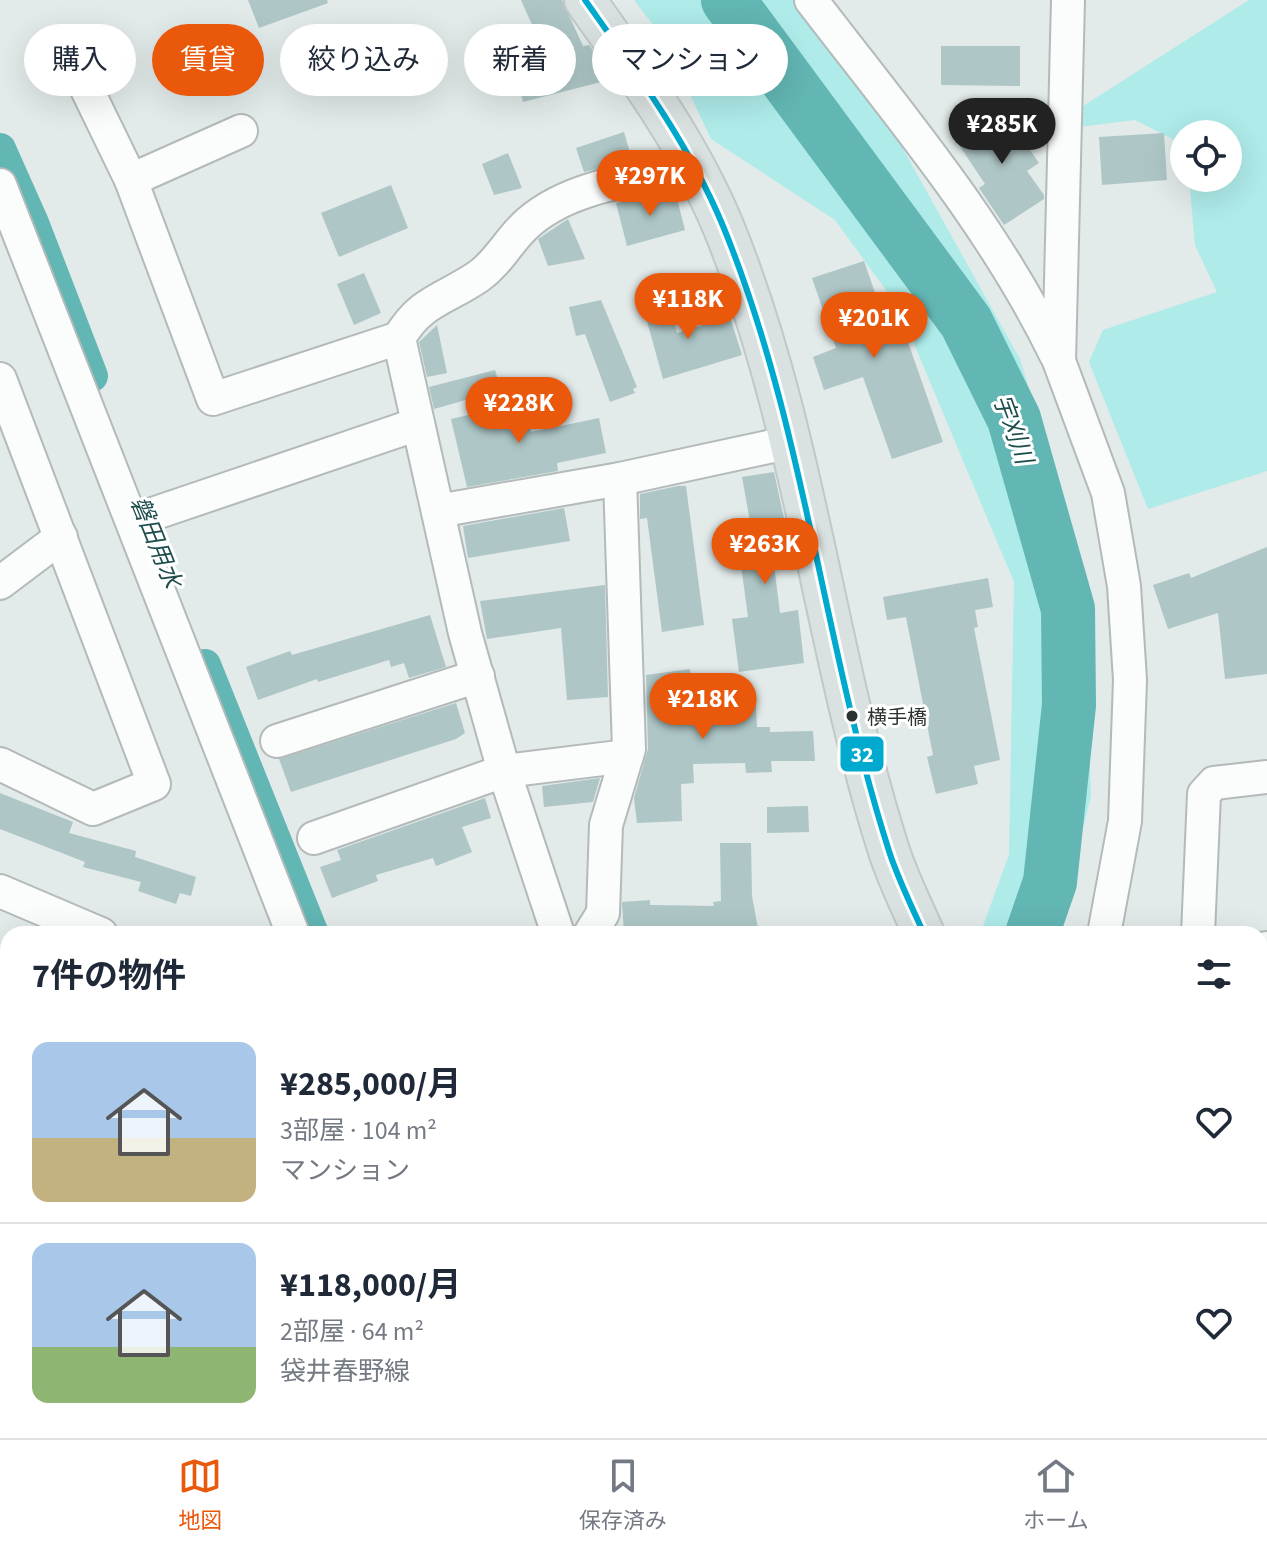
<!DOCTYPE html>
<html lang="ja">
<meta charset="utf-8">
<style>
body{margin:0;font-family:"Source Sans 3","Noto Sans JP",sans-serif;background:#f2f2f3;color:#1f2937;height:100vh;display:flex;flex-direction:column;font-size:30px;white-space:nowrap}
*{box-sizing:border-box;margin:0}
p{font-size:26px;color:#747a83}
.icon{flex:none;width:44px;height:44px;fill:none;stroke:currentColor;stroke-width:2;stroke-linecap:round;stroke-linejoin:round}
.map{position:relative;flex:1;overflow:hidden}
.panel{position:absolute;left:0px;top:926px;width:1268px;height:512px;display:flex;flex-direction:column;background:#fff;border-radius:24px 24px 0 0;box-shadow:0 8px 32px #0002}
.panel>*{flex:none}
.top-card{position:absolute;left:24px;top:24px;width:800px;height:72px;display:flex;gap:16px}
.fabs{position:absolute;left:1170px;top:120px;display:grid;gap:16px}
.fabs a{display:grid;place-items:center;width:72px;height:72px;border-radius:50%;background:#fff;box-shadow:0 8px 32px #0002;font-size:40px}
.price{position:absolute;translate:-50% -68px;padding:0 18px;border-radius:28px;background:#ea580c;color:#fff;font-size:26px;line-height:52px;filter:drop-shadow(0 2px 4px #0008)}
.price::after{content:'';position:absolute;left:50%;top:48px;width:24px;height:18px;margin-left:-12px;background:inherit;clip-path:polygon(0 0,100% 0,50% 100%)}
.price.selected{background:#222;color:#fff}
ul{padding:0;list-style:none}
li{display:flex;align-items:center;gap:24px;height:200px;padding:0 32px}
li+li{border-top:2px solid #e0e1e3}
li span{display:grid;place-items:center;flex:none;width:224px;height:160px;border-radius:16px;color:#555}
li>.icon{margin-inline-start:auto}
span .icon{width:96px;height:96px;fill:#fffc;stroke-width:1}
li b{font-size:34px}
h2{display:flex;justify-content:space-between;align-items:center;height:96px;padding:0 32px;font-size:34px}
.chip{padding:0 28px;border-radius:36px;background:#fff;box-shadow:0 8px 32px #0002;font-size:28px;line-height:72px}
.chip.selected{background:#ea580c;color:#fff}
.tabs{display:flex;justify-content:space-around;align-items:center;height:112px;border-top:2px solid #e0e1e3;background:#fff;font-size:22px;color:#747a83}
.tabs a{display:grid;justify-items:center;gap:4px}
.tabs .selected{color:#ea580c}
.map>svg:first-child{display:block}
.green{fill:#aeebe9}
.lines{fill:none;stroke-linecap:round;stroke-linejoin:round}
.canal{stroke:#62b6b4;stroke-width:32}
.river{stroke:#62b6b4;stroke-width:54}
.building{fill:#aec6c6}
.minor-casing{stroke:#b3bab9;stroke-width:36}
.major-casing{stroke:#c2c7c7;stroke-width:44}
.minor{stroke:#fbfcfc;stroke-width:32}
.major{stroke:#dae1e1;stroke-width:40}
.bus-1-casing{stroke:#fff;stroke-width:12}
.bus-1{stroke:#00a9ce;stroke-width:6}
.bus-dot{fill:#2c3131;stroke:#fff;stroke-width:3}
.labels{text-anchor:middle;stroke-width:6;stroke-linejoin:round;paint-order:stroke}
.bus-label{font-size:20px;fill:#2c3131;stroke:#fff;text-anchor:start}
.water-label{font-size:24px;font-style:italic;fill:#1d4d4c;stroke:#fff}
.line-badge{stroke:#fff;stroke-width:3}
.badge-label{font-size:22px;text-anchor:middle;font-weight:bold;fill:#fff}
</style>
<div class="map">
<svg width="1267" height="1438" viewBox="0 0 1267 1438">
<rect width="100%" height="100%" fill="#e2eaea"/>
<g class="green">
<polygon points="634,0 801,0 888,122 1020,359 1083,566 1091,796 1057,934 980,934 1009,855 1014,582 899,308 835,220 711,139 664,39"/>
<polygon points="1249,0 1267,0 1267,471 1148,509 1089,362 1103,330 1217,292 1195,245 1189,178 1228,178 1228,134 1184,134 1184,145 1135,120 1079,127 1080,108"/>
<polygon points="809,1430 909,1430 907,1438 807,1438"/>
</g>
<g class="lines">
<g class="canal">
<polyline points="0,149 33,223 92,376"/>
<polyline points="205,665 313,934"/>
<polyline points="509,1430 513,1438"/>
</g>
<g class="river">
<polyline points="728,0 966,322 1014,419 1068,609 1069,705 1050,882 1032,934"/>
<polyline points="862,1438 864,1430"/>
</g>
</g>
<g class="building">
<polygon points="248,0 327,0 328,3 259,28"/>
<polygon points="521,0 562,0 583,46 589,45 594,52 601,82 523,102 513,65 546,56"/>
<polygon points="941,46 1020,46 1020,86 941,85"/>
<polygon points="1001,108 1039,163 1027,171 1044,195 1044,199 1004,225 979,188 985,184 955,139"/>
<polygon points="624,132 632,160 584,172 576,148"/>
<polygon points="1164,133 1167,180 1102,185 1099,137"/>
<polygon points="508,153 522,188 494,195 482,164"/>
<polygon points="391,185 408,228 339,257 321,213"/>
<polygon points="675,191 685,230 627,246 616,203"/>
<polygon points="568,219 585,259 548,266 538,239"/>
<polygon points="864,261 889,333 903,328 943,442 892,459 863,377 824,390 813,357 836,348 812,278"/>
<polygon points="364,273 381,313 354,325 337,284"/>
<polygon points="665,295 677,333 730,317 742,355 663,379 642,303"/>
<polygon points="601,300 637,387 633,389 635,393 610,402 585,334 576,336 569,307"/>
<polygon points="437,325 447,373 427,377 419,342"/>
<polygon points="495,370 501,390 434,409 429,387"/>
<polygon points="524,402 531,432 599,418 606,453 557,463 558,471 467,487 451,419"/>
<polygon points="774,472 790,546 772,549 780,613 798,610 804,663 739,672 732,619 748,617 739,550 755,549 742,477"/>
<polygon points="678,486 686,486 704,625 662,632 647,518 640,519 640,494"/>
<polygon points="564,508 570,541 468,558 463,526"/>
<polygon points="1267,547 1267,674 1225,679 1218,613 1168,629 1153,585 1189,573 1191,578"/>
<polygon points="988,578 993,607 975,610 978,627 974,628 1000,760 974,766 978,784 936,794 927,757 933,755 906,617 887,620 883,597"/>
<polygon points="605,585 608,697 567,700 561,628 487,639 480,601"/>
<polygon points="430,615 446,667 409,678 404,663 391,667 389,660 318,682 317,679 258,700 246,667 290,651 292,655"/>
<polygon points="690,669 693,691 755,689 757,727 770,727 770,732 813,731 815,761 771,761 772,772 746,773 745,763 693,764 694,783 681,784 682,821 637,823 634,798 648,749 646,675"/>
<polygon points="456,703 465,733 456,739 291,792 279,759"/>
<polygon points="600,778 593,802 544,807 542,786"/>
<polygon points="0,793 73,822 69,833 136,851 135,857 196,877 191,896 180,893 176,904 138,891 141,882 83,867 85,862 0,829"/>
<polygon points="485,798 491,818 462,827 472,852 436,866 433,858 376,875 378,881 332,898 320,867 341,860 337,850"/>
<polygon points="808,806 809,832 767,833 767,807"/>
<polygon points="720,843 751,843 752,896 759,934 652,930 653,934 624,934 622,902 650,900 650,905 714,906 713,902 721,901"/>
</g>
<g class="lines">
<g class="minor-casing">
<g id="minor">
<path d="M 811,0 C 899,115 993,225 1056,355"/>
<polyline points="1068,0 1059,361 1108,493 1124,586 1130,680 1125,821 1104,934"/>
<polyline points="80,75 131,180 213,399 399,338"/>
<polyline points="131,180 241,131"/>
<polyline points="0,185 293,934"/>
<polyline points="0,379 154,784 93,809 0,764"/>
<polyline points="438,511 620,479 791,442"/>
<polyline points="132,521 418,424"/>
<polyline points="0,583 61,537"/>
<polyline points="277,741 478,676"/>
<polyline points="314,838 504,771 627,756"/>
<polyline points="0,891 101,934"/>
<path d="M 558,934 L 504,771 L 465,633 L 399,338 C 421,300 446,299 479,276 C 499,262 510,238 529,222 C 573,184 640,179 695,168"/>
<polyline points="590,934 603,913 606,825 629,749 620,479"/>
<polyline points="1198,934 1204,794 1214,783 1267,777"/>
<polyline points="1260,949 1267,948"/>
<polyline points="0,1041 8,1063"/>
<polyline points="1260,1079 1267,1090"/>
<polyline points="0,1302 8,1302"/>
<polyline points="482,1430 485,1438"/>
<polyline points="152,1438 154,1430"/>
<polyline points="793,1438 795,1430"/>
</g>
</g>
<g class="major-casing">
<g id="major">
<path d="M 585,0 C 636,72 689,144 723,226 C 805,426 823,645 889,851 C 898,879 912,907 924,934"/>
<polyline points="1159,1430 1163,1438"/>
</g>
</g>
<use href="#minor" class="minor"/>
<use href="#major" class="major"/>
<g class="bus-1-casing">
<path id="bus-1" d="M 585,0 C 636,72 689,144 723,226 C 805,426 823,645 889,851 C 898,879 912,907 924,934"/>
</g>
<use href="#bus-1" class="bus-1"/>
</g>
<circle class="bus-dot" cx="852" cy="716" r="7"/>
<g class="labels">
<g class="bus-label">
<text x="867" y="724">横手橋</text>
</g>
<g class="water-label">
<text transform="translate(1013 429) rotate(70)" y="8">宇刈川</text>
<text transform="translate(156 542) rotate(68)" y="8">磐田用水</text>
</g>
</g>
<rect class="line-badge" x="839" y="735" width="46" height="38" rx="8" fill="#00a9ce"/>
<g class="badge-label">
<text x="862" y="762">32</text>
</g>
</svg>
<div class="fabs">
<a><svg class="icon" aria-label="locate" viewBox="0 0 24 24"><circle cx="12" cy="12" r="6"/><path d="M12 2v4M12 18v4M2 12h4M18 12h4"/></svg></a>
</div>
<b class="price selected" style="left:1002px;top:166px">¥285K</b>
<b class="price" style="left:650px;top:218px">¥297K</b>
<b class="price" style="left:688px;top:341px">¥118K</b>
<b class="price" style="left:874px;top:360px">¥201K</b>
<b class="price" style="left:519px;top:445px">¥228K</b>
<b class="price" style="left:765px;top:586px">¥263K</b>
<b class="price" style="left:703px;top:741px">¥218K</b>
<div class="top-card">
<a class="chip">購入</a>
<a class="chip selected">賃貸</a>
<a class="chip">絞り込み</a>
<a class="chip">新着</a>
<a class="chip">マンション</a>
</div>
<section class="panel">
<h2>7件の物件<svg class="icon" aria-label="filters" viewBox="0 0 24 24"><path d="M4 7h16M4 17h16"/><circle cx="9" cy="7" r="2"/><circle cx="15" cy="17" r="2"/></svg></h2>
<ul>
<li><span style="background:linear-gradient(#a9c7e8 60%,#c2b280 0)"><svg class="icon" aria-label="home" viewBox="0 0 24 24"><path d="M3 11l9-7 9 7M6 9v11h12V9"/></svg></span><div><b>¥285,000/月</b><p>3部屋 · 104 m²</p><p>マンション</p></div><svg class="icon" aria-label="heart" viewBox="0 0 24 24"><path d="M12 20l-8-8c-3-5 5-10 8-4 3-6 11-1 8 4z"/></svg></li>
<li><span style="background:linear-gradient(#a9c7e8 65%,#8fb573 0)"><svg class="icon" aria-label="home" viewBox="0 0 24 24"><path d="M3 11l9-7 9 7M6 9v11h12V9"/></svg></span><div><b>¥118,000/月</b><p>2部屋 · 64 m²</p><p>袋井春野線</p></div><svg class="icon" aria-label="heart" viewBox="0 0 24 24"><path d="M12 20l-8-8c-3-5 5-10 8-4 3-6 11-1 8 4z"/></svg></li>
</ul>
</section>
</div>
<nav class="tabs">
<a class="selected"><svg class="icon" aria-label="map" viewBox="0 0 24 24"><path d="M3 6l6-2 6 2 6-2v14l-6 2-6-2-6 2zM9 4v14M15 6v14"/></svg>地図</a>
<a><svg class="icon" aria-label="saved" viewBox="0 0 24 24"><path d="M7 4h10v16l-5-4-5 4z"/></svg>保存済み</a>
<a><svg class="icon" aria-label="home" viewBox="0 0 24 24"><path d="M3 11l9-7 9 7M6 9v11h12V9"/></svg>ホーム</a>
</nav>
